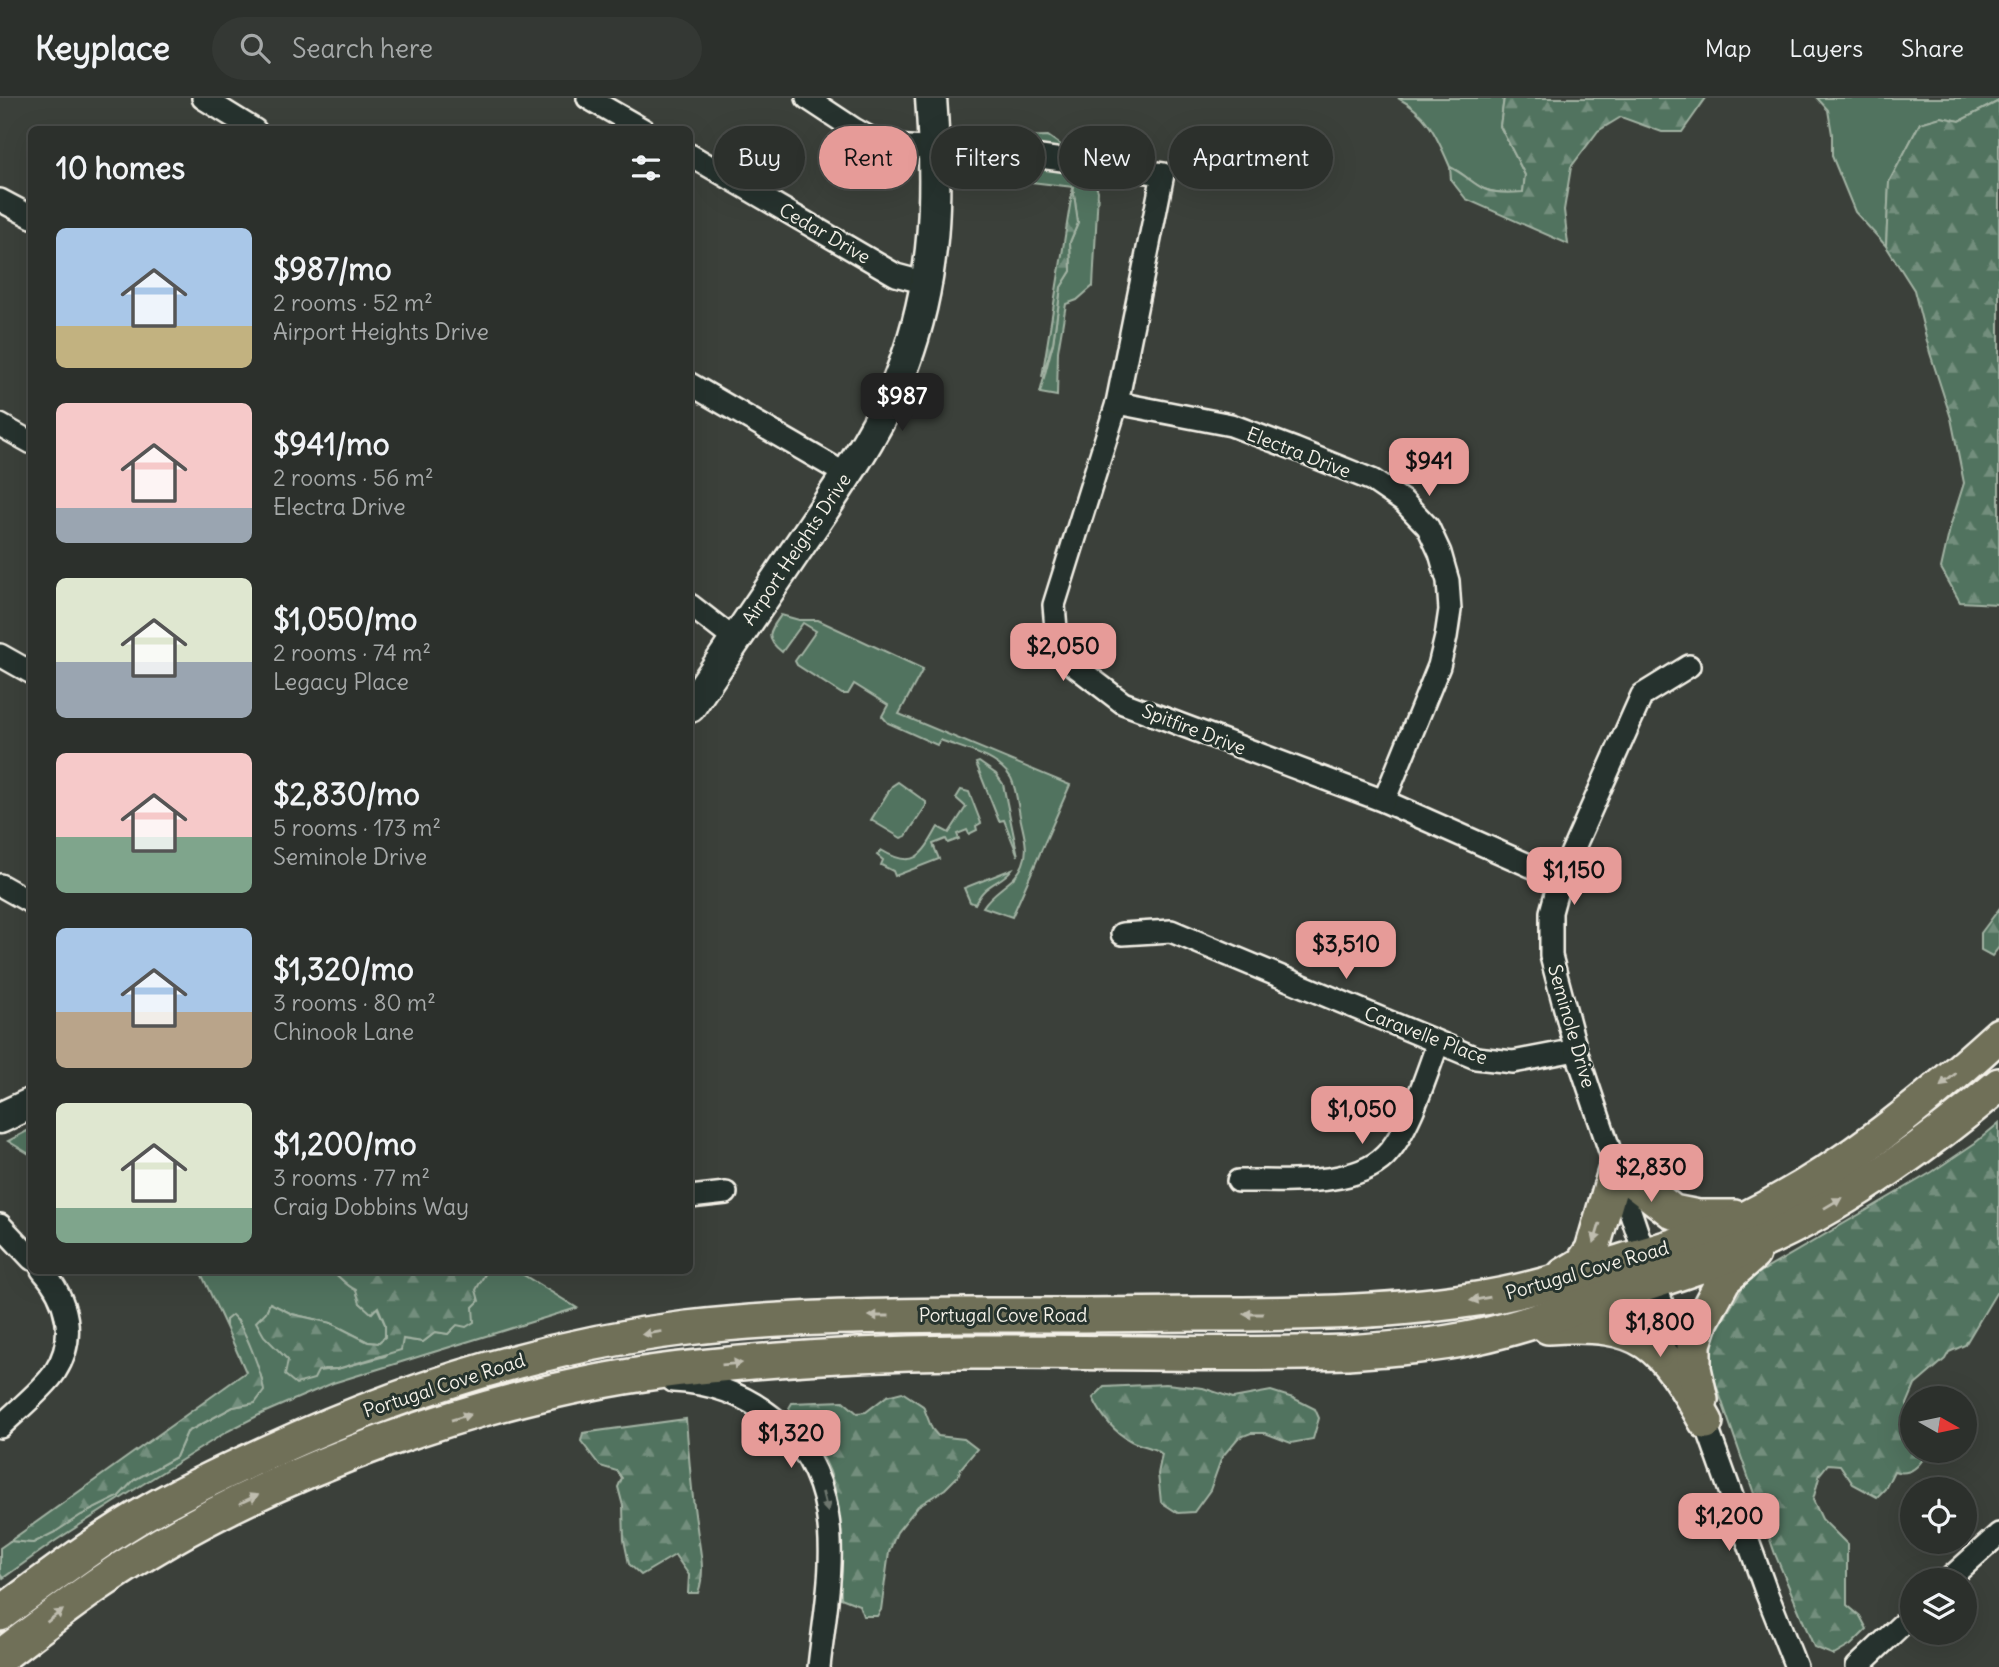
<!DOCTYPE html>
<meta charset="utf-8">
<style>
body{margin:0;font-family:Delius,sans-serif;background:#343834;color:#f1f3f6;height:100vh;display:flex;flex-direction:column;font-size:26px;white-space:nowrap}
*{box-sizing:border-box;margin:0}
p{font-size:23px;color:#a6a9a9}
.icon{flex:none;width:38px;height:38px;fill:none;stroke:currentColor;stroke-width:2;stroke-linecap:round;stroke-linejoin:round}
.map{position:relative;flex:1;overflow:hidden}
.details{position:absolute;left:28px;top:28px;width:665px;height:1148px;display:flex;flex-direction:column;background:#2c302c;border-radius:10px;box-shadow:0 7px 28px #0002,0 0 0 2px #484b48}
.details>*{flex:none}
.banner{position:absolute;left:714px;top:28px;width:665px;height:63px;display:flex;gap:14px}
.needle{width:46px;rotate:99deg}
.buttons{position:absolute;left:1900px;top:1288px;display:grid;gap:14px}
.buttons a{display:grid;place-items:center;width:77px;height:77px;border-radius:50%;background:#2c302c;box-shadow:0 7px 28px #0002,0 0 0 2px #484b48;font-size:35px}
.price{position:absolute;translate:-50% -60px;padding:0 16px;border-radius:14px;background:#e69b98;color:#111;font-size:23px;line-height:46px;filter:drop-shadow(0 2px 4px #0008)}
.price::after{content:'';position:absolute;left:50%;top:42px;width:21px;height:16px;margin-left:-10px;background:inherit;clip-path:polygon(0 0,100% 0,50% 100%)}
.price.on{background:#222;color:#fff}
ul{padding:0;list-style:none}
li{display:flex;align-items:center;gap:21px;height:175px;padding:0 28px}
li span{display:grid;place-items:center;flex:none;width:196px;height:140px;border-radius:10px;color:#555}
li>.icon{margin-inline-start:auto}
span .icon{width:84px;height:84px;fill:#fffc;stroke-width:1}
li b{font-size:30px}
h2{display:flex;justify-content:space-between;align-items:center;height:84px;padding:0 28px;font-size:30px}
.pill{padding:0 24px;border-radius:32px;background:#2c302c;box-shadow:0 7px 28px #0002,0 0 0 2px #484b48;font-size:24px;line-height:63px}
.pill.on{background:#e69b98;color:#111}
header{display:flex;align-items:center;gap:42px;box-sizing:border-box;height:98px;padding:0 35px;background:#2c302c;border-bottom:2px solid #484b48}
header strong{font-size:33px}
nav{display:flex;gap:38px;margin-inline-start:auto;font-size:24px}
.search{width:490px;height:63px;background:#343834;display:flex;align-items:center;gap:18px;box-sizing:border-box;padding:0 24px;border-radius:38px;color:#a6a9a9;font-size:26px}
.map>svg:first-child{display:block}
.grass{fill:#51735e;stroke:#a2b2a3;stroke-width:2}
.forest{fill:url(#forest-firs);stroke:#a2b2a3;stroke-width:2}
.lines{fill:none;stroke-linecap:round;stroke-linejoin:round}
.street-casing{stroke:#f4f1e8;stroke-width:26}
.secondary-casing{stroke:#f4f1e8;stroke-width:35}
.primary-casing{stroke:#f4f1e8;stroke-width:38}
.street{stroke:#26332d;stroke-width:21}
.secondary{stroke:#26332d;stroke-width:30}
.primary{stroke:#706f59;stroke-width:33}
.oneway{fill:#bfbdaf}
.oneway2{fill:#6e766e}
.labels{text-anchor:middle;stroke-width:6;stroke-linejoin:round;paint-order:stroke}
.street-label{font-size:19px;fill:#f4f1e8;stroke:#26332d}
</style>
<header>
<strong>Keyplace</strong>
<div class="search"><svg class="icon" aria-label="search" viewBox="0 0 24 24"><circle cx="10" cy="10" r="6"/><path d="M15 15l6 6"/></svg>Search here</div>
<nav><a>Map</a><a>Layers</a><a>Share</a></nav>
</header>
<div class="map">
<svg width="1999" height="1569" viewBox="0 0 1999 1569">
<defs>
<pattern id="forest-firs" width="22" height="20" patternUnits="userSpaceOnUse" patternTransform="scale(1.75)"><rect width="22" height="20" fill="#51735e"/><path d="M5 1l3.5 6h-7zM16 11l3.5 6h-7z" fill="#738e7d"/></pattern>
</defs>
<rect width="100%" height="100%" fill="#3b403a"/>
<filter id="ink" filterUnits="userSpaceOnUse"><feTurbulence type="fractalNoise" baseFrequency=".0143" numOctaves="2"/><feDisplacementMap in="SourceGraphic" scale="14" xChannelSelector="R" yChannelSelector="G"/><feConvolveMatrix kernelMatrix="1 2 1 2 8 2 1 2 1" color-interpolation-filters="sRGB"/></filter>
<g filter="url(#ink)">
<g class="grass">
<path d="M 1398,0 L 1504,0 L 1500,28 L 1525,77 L 1523,95 C 1511,95 1496,96 1484,91 C 1473,86 1463,75 1450,69 C 1437,39 1428,16 1398,0 Z"/>
<polygon points="1817,0 1999,0 1999,3 1960,23 1941,19 1920,25 1889,84 1886,148 1855,114 1832,58 1832,36 1828,12"/>
<polygon points="1048,38 1065,50 1075,65 1091,76 1098,93 1093,188 1077,202 1066,206 1058,253 1057,298 1040,295 1053,245 1061,189 1071,173 1070,144 1078,125 1073,89 982,78 982,40"/>
<path d="M 781,517 L 799,522 L 818,522 L 923,571 L 899,616 L 1070,687 L 1012,819 L 983,809 C 994,791 1016,785 1023,766 C 1029,752 1024,737 1021,723 C 1018,710 1017,692 1011,680 C 998,658 963,651 940,642 L 937,647 L 888,625 L 882,618 L 888,607 L 854,586 L 848,596 L 842,596 L 797,567 L 795,563 L 816,533 L 803,525 L 782,554 C 764,540 769,534 781,517 Z"/>
<polygon points="979,664 996,676 1003,686 1018,758 1004,722 999,723 976,665"/>
<polygon points="898,684 926,704 926,708 906,738 901,740 871,722 892,688"/>
<path d="M 961,692 L 969,694 L 981,725 L 976,728 L 977,732 L 969,736 L 967,732 L 957,736 L 959,741 L 948,745 L 946,741 L 933,746 L 939,761 L 895,778 L 893,773 L 881,767 L 883,762 L 877,757 L 881,752 C 914,772 922,758 938,729 L 949,735 L 966,709 L 956,700 Z"/>
<path d="M 1012,771 C 1000,787 987,782 975,806 L 970,804 L 964,790 Z"/>
<polygon points="31,1031 31,1057 8,1043"/>
<path d="M 200,1173 L 331,1173 C 341,1179 345,1187 356,1192 L 360,1205 L 372,1215 L 377,1209 L 385,1226 L 385,1239 L 378,1245 L 368,1244 L 331,1225 L 292,1216 L 270,1205 L 266,1214 L 318,1273 L 337,1271 L 385,1258 L 403,1241 L 423,1244 L 436,1234 L 448,1236 L 473,1209 L 475,1192 L 487,1173 L 517,1173 L 577,1210 L 333,1285 L 263,1315 L 228,1333 L 140,1388 L 55,1443 L 3,1480 L 0,1476 L 0,1450 L 10,1443 L 33,1445 L 55,1434 L 81,1417 L 118,1399 L 134,1382 L 176,1359 L 187,1334 L 233,1309 L 255,1305 L 262,1281 L 238,1222 L 226,1222 L 226,1229 Z"/>
</g>
<g class="forest">
<path d="M 1504,0 L 1706,0 L 1682,34 L 1662,34 L 1621,19 L 1598,33 L 1571,69 L 1564,112 L 1568,146 L 1466,101 L 1451,82 L 1450,69 C 1463,75 1473,86 1484,91 C 1495,96 1511,95 1523,94 L 1525,77 L 1500,28 Z"/>
<polygon points="1999,3 1999,505 1997,506 1960,504 1941,470 1951,426 1964,385 1951,320 1930,255 1914,192 1886,148 1889,84 1920,25 1941,19 1960,23"/>
<polygon points="1073,89 1078,125 1070,144 1071,173 1061,189 1053,245 1042,279"/>
<polygon points="1999,811 1999,849 1992,858 1981,852 1981,835"/>
<path d="M 1999,1025 L 1999,1194 L 1996,1195 L 1965,1247 L 1949,1254 L 1945,1261 L 1915,1287 L 1907,1306 L 1913,1323 L 1913,1353 L 1923,1353 L 1925,1358 C 1918,1370 1908,1378 1894,1373 L 1885,1391 L 1877,1399 L 1853,1386 L 1840,1367 L 1828,1366 L 1820,1376 L 1813,1402 L 1822,1421 L 1847,1446 L 1847,1507 L 1860,1518 L 1867,1531 L 1851,1547 L 1834,1557 L 1814,1549 L 1775,1456 L 1711,1272 L 1713,1239 L 1747,1182 L 1932,1074 L 1975,1045 Z"/>
<path d="M 487,1172 L 476,1192 L 479,1203 L 473,1209 L 474,1224 L 466,1229 L 457,1227 L 448,1236 L 436,1234 L 423,1244 L 403,1241 L 401,1252 L 337,1271 L 324,1271 L 318,1273 L 314,1281 L 296,1286 L 285,1277 L 288,1262 L 264,1238 L 256,1224 L 266,1214 L 270,1205 L 292,1216 L 331,1225 L 368,1244 L 378,1245 L 385,1239 L 385,1226 L 378,1209 L 371,1215 L 360,1205 L 356,1192 C 345,1187 341,1179 331,1173 Z"/>
<path d="M 232,1217 C 245,1228 262,1276 264,1293 L 255,1305 L 233,1309 L 187,1334 L 176,1359 L 134,1382 L 118,1399 L 81,1417 L 55,1434 L 33,1445 L 10,1443 L 246,1274 L 226,1229 L 226,1222 Z"/>
<path d="M 1166,1286 L 1203,1290 L 1233,1300 L 1271,1293 L 1293,1300 L 1315,1311 L 1319,1320 L 1313,1341 L 1291,1345 L 1265,1335 L 1251,1335 L 1238,1340 L 1222,1359 L 1210,1392 L 1194,1414 L 1178,1415 L 1161,1404 L 1158,1376 L 1162,1356 C 1151,1347 1142,1349 1131,1343 C 1114,1334 1101,1317 1093,1300 L 1104,1289 Z"/>
<path d="M 902,1294 L 923,1308 L 932,1331 L 938,1338 L 964,1341 L 977,1351 L 961,1370 L 958,1378 L 945,1391 L 918,1408 L 897,1434 L 889,1454 L 881,1512 L 877,1518 L 863,1518 L 859,1507 L 841,1500 C 838,1453 847,1406 825,1363 C 815,1343 797,1330 789,1310 L 792,1305 L 843,1303 L 857,1315 L 866,1314 L 887,1298 Z"/>
<path d="M 686,1321 C 689,1357 691,1394 697,1430 C 700,1454 706,1472 698,1495 L 688,1495 L 689,1477 L 675,1457 L 641,1477 L 629,1466 L 624,1442 L 623,1408 L 618,1389 L 622,1380 L 617,1373 L 600,1368 L 581,1343 L 583,1335 Z"/>
</g>
<g class="lines">
<g class="street-casing">
<g id="street">
<polyline points="203,0 255,32"/>
<polyline points="588,0 644,32"/>
<polyline points="807,0 854,31 872,41 894,48 1026,57 1163,76 1117,305 1054,507 1056,531 1067,562 1123,605 1384,703 1560,781"/>
<polyline points="690,57 896,177 926,185"/>
<polyline points="0,102 32,119"/>
<polyline points="690,286 847,377"/>
<polyline points="1117,305 1231,327 1295,351 1372,382 1404,404 1428,429 1440,455 1448,483 1450,512 1446,539 1439,568 1384,703"/>
<polyline points="0,327 32,345"/>
<polyline points="690,507 735,542"/>
<polyline points="0,557 32,575"/>
<polyline points="0,787 32,805"/>
<polyline points="1122,836 1171,833 1476,960 1513,964 1576,952"/>
<path d="M 1238,1083 C 1281,1082 1353,1090 1385,1058 C 1409,1034 1426,977 1438,945"/>
<polyline points="690,1099 726,1095"/>
<polyline points="0,1127 32,1161"/>
<polyline points="1688,1275 1654,1184 1576,952 1551,858 1551,814 1560,781 1642,597 1689,568"/>
<path d="M 673,1283 C 750,1286 814,1336 827,1414 C 836,1464 824,1519 819,1569"/>
<polyline points="1702,1315 1767,1496 1796,1569"/>
<path d="M 0,1329 C 15,1314 44,1291 55,1274 C 77,1240 68,1201 42,1172"/>
<polyline points="1948,1482 1999,1436"/>
<polyline points="1857,1569 1913,1516"/>
</g>
</g>
<g class="secondary-casing">
<g id="secondary">
<path d="M 690,609 C 732,546 776,483 818,420 C 851,371 884,323 904,267 C 937,179 938,92 931,0"/>
<polyline points="0,1020 32,1005"/>
</g>
</g>
<g class="primary-casing">
<g id="primary">
<polyline points="1564,1177 1582,1166 1592,1152 1616,1070 1673,1114 1698,1119 1734,1119"/>
<path d="M 1548,1229 C 1644,1223 1661,1244 1706,1324"/>
<polyline points="1701,1302 1694,1270 1694,1246 1702,1222 1724,1181 1753,1156"/>
<path d="M 0,1516 C 49,1480 98,1442 151,1412 C 188,1391 227,1373 266,1355 C 400,1293 540,1248 687,1230 C 779,1219 873,1218 966,1217 C 1045,1217 1123,1217 1202,1216 C 1292,1216 1382,1215 1470,1202 C 1524,1195 1575,1178 1626,1162 C 1667,1150 1709,1138 1748,1119 C 1841,1074 1923,1006 1999,937"/>
<path d="M 0,1559 C 32,1535 64,1510 97,1487 C 262,1373 500,1289 699,1269 C 786,1260 874,1255 962,1254 C 1090,1253 1218,1258 1346,1254 C 1389,1251 1435,1248 1477,1239 C 1522,1229 1566,1213 1610,1198 C 1665,1180 1722,1163 1774,1138 C 1852,1101 1933,1043 1999,987"/>
</g>
</g>
<use href="#street" class="street"/>
<use href="#secondary" class="secondary"/>
<use href="#primary" class="primary"/>
</g>
<defs><path id="oneway-solid" d="M-6-.8H1V-3.2L6.5 0L1 3.2V.8H-6Z" transform="scale(1.75)"/></defs>
<g class="oneway">
<use href="#oneway-solid" transform="translate(1948 982) rotate(140)"/>
<use href="#oneway-solid" transform="translate(1833 1105) rotate(-31)"/>
<use href="#oneway-solid" transform="translate(1597 1135) rotate(107)"/>
<use href="#oneway-solid" transform="translate(1480 1201) rotate(170)"/>
<use href="#oneway-solid" transform="translate(1253 1216) rotate(180)"/>
<use href="#oneway-solid" transform="translate(879 1218) rotate(180)"/>
<use href="#oneway-solid" transform="translate(652 1235) rotate(171)"/>
<use href="#oneway-solid" transform="translate(732 1266) rotate(-5)"/>
<use href="#oneway-solid" transform="translate(461 1319) rotate(-17)"/>
<use href="#oneway-solid" transform="translate(249 1401) rotate(-25)"/>
<use href="#oneway-solid" transform="translate(55 1518) rotate(-37)"/>
</g>
<use class="oneway2" href="#oneway-solid" transform="translate(825 1404) rotate(76)"/>
</g>
<g class="labels">
<g class="street-label">
<text transform="translate(825 135) rotate(30)" y="7">Cedar Drive</text>
<text transform="translate(1299 354) rotate(21)" y="7">Electra Drive</text>
<text transform="translate(796 451) rotate(-56)" y="7">Airport Heights Drive</text>
<text transform="translate(1194 631) rotate(21)" y="7">Spitfire Drive</text>
<text transform="translate(1572 928) rotate(74)" y="7">Seminole Drive</text>
<text transform="translate(1426 937) rotate(21)" y="7">Caravelle Place</text>
<text transform="translate(1587 1172) rotate(-16)" y="7">Portugal Cove Road</text>
<text x="1003" y="1224">Portugal Cove Road</text>
<text transform="translate(444 1287) rotate(-18)" y="7">Portugal Cove Road</text>
</g>
</g>
</svg>
<div class="buttons">
<a><svg class="needle" viewBox="-14 -14 28 28"><path d="M0-13l5 13h-10z" fill="#e53935"/><path d="M0 13l5-13h-10z" fill="#a6a9a9"/></svg></a>
<a><svg class="icon" aria-label="locate" viewBox="0 0 24 24"><circle cx="12" cy="12" r="6"/><path d="M12 2v4M12 18v4M2 12h4M18 12h4"/></svg></a>
<a><svg class="icon" aria-label="layers" viewBox="0 0 24 24"><path d="M12 4l9 5-9 5-9-5zM3 14l9 5 9-5"/></svg></a>
</div>
<b class="price on" style="left:902px;top:335px">$987</b>
<b class="price" style="left:1429px;top:400px">$941</b>
<b class="price" style="left:1063px;top:585px">$2,050</b>
<b class="price" style="left:1574px;top:809px">$1,150</b>
<b class="price" style="left:1346px;top:883px">$3,510</b>
<b class="price" style="left:1362px;top:1048px">$1,050</b>
<b class="price" style="left:1651px;top:1106px">$2,830</b>
<b class="price" style="left:1660px;top:1261px">$1,800</b>
<b class="price" style="left:791px;top:1372px">$1,320</b>
<b class="price" style="left:1729px;top:1455px">$1,200</b>
<div class="banner">
<a class="pill">Buy</a>
<a class="pill on">Rent</a>
<a class="pill">Filters</a>
<a class="pill">New</a>
<a class="pill">Apartment</a>
</div>
<section class="details">
<h2>10 homes<svg class="icon" aria-label="filters" viewBox="0 0 24 24"><path d="M4 7h16M4 17h16"/><circle cx="9" cy="7" r="2"/><circle cx="15" cy="17" r="2"/></svg></h2>
<ul>
<li><span style="background:linear-gradient(#a9c7e8 70%,#c2b280 0)"><svg class="icon" aria-label="home" viewBox="0 0 24 24"><path d="M3 11l9-7 9 7M6 9v11h12V9"/></svg></span><div><b>$987/mo</b><p>2 rooms · 52 m²</p><p>Airport Heights Drive</p></div></li>
<li><span style="background:linear-gradient(#f6c9c9 75%,#9aa5b1 0)"><svg class="icon" aria-label="home" viewBox="0 0 24 24"><path d="M3 11l9-7 9 7M6 9v11h12V9"/></svg></span><div><b>$941/mo</b><p>2 rooms · 56 m²</p><p>Electra Drive</p></div></li>
<li><span style="background:linear-gradient(#dfe7d0 60%,#9aa5b1 0)"><svg class="icon" aria-label="home" viewBox="0 0 24 24"><path d="M3 11l9-7 9 7M6 9v11h12V9"/></svg></span><div><b>$1,050/mo</b><p>2 rooms · 74 m²</p><p>Legacy Place</p></div></li>
<li><span style="background:linear-gradient(#f6c9c9 60%,#7fa58c 0)"><svg class="icon" aria-label="home" viewBox="0 0 24 24"><path d="M3 11l9-7 9 7M6 9v11h12V9"/></svg></span><div><b>$2,830/mo</b><p>5 rooms · 173 m²</p><p>Seminole Drive</p></div></li>
<li><span style="background:linear-gradient(#a9c7e8 60%,#b9a48a 0)"><svg class="icon" aria-label="home" viewBox="0 0 24 24"><path d="M3 11l9-7 9 7M6 9v11h12V9"/></svg></span><div><b>$1,320/mo</b><p>3 rooms · 80 m²</p><p>Chinook Lane</p></div></li>
<li><span style="background:linear-gradient(#dfe7d0 75%,#7fa58c 0)"><svg class="icon" aria-label="home" viewBox="0 0 24 24"><path d="M3 11l9-7 9 7M6 9v11h12V9"/></svg></span><div><b>$1,200/mo</b><p>3 rooms · 77 m²</p><p>Craig Dobbins Way</p></div></li>
</ul>
</section>
</div>
